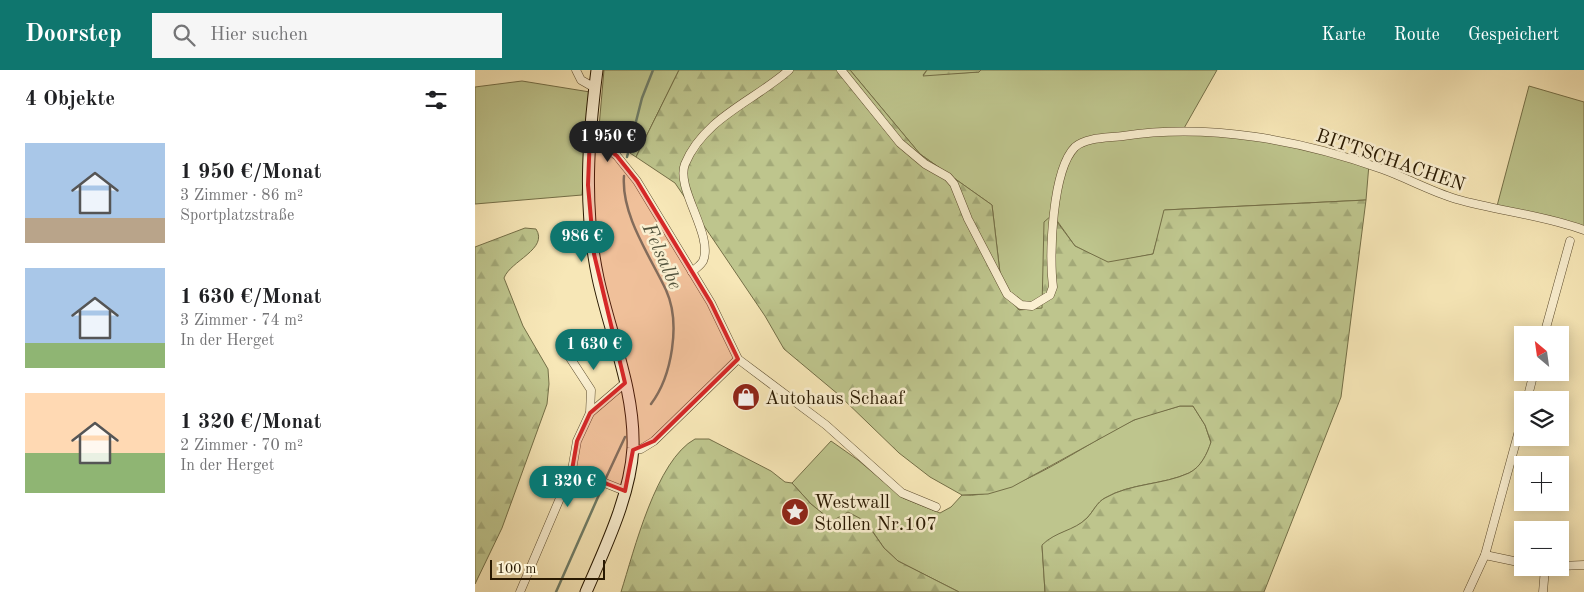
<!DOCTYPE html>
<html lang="de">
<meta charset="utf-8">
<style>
body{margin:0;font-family:"Old Standard TT",serif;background:#f6f6f6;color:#202124;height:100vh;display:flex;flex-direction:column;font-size:19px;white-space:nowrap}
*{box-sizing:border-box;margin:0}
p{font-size:16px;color:#757577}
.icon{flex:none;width:28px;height:28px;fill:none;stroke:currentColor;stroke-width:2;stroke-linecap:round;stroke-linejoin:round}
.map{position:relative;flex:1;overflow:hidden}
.side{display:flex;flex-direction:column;background:#fff;width:475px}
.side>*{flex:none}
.needle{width:32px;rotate:331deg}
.fabs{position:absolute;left:1039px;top:256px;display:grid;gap:10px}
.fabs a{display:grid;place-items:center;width:55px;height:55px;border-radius:0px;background:#fff;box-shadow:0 2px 12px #0003;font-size:25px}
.scale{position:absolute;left:15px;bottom:12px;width:115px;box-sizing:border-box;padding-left:5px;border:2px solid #291901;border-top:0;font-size:14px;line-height:18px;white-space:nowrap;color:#291901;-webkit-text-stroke:4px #faefd0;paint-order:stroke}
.price{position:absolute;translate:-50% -42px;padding:0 11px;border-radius:18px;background:#0f766e;color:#fff;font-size:16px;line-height:32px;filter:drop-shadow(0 1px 2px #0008)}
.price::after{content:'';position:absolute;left:50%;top:30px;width:15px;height:11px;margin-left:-8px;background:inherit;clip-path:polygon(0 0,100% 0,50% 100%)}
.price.active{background:#222;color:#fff}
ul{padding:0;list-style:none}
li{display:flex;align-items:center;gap:15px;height:125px;padding:0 25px}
li span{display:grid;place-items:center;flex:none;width:140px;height:100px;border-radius:0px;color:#555}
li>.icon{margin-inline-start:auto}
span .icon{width:60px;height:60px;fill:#fffc;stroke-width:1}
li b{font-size:21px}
h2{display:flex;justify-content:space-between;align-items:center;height:60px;padding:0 25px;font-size:21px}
header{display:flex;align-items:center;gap:30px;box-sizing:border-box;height:70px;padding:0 25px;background:#0f766e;color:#fff}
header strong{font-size:24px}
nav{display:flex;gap:28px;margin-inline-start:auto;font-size:18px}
.search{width:350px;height:45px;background:#f6f6f6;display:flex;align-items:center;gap:12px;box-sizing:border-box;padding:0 18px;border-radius:0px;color:#757577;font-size:19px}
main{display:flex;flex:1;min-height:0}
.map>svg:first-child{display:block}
.grass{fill:#bec58d;stroke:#746f47}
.forest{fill:url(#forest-firs);stroke:#746f47}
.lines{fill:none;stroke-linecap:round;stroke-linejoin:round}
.stream{stroke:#6f7d68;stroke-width:2.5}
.minor-casing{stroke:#5c4c2e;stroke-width:9}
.secondary-casing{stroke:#291901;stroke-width:13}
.minor{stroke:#faefd0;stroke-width:8}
.secondary{stroke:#faefd0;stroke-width:11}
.marked{fill:#d62828;fill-opacity:0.2;stroke:#d62828;stroke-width:4;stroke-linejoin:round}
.labels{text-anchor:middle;stroke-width:5;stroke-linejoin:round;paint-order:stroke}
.street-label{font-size:19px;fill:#291901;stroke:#faefd0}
.poi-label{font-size:19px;fill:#291901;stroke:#faefd0;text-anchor:start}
.water-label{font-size:20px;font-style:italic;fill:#52533d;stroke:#faefd0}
</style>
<header>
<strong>Doorstep</strong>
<div class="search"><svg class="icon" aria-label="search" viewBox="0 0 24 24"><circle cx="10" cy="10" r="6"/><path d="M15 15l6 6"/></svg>Hier suchen</div>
<nav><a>Karte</a><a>Route</a><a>Gespeichert</a></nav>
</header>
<main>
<section class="side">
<h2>4 Objekte<svg class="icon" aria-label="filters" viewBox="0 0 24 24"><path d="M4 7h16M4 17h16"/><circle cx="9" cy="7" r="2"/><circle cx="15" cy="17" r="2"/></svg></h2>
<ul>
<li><span style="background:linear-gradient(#a9c7e8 75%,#b9a48a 0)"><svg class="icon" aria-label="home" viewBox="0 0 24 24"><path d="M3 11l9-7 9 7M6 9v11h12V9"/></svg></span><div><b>1 950 €/Monat</b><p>3 Zimmer · 86 m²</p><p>Sportplatzstraße</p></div></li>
<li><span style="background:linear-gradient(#a9c7e8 75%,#8fb573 0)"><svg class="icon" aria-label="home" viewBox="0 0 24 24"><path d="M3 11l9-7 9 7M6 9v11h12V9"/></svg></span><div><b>1 630 €/Monat</b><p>3 Zimmer · 74 m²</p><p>In der Herget</p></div></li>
<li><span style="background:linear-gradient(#ffd9b3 60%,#8fb573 0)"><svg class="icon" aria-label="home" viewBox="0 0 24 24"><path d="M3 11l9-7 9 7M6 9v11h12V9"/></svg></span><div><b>1 320 €/Monat</b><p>2 Zimmer · 70 m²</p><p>In der Herget</p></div></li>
</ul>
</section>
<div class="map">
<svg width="1109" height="522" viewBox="0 0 1109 522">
<defs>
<pattern id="forest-firs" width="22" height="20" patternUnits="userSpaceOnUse" patternTransform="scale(1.25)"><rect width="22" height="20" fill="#bec58d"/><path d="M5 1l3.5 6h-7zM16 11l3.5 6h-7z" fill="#a3a978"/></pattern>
</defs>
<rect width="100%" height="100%" fill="#f7e7b7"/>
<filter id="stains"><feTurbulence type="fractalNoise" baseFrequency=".004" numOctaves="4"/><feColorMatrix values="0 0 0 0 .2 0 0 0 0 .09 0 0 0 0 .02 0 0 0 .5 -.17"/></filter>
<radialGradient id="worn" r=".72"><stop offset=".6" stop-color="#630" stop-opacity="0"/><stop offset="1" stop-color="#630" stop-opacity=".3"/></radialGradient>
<g class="grass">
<polygon points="129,0 204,0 161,87 135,70 124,57"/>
<polygon points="375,0 452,0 448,5 504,2 506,0 742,0 708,60 778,67 894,94 891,130 690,140 678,184 633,193 600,176 578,145 568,239 544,240 527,220 517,135 445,84"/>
<polygon points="47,11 115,22 107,125 0,134 0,17"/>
<polygon points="1054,16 1109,32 1109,158 1022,136"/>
<path d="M 705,336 L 718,336 L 730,355 L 736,373 C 732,384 726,397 714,403 C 688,415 655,413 630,428 C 622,432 618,442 612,448 C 599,462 581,461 567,476 L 570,522 L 484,522 L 423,491 L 409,478 L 390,450 L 357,451 L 336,434 L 317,413 L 356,371 L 383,390 L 428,428 L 465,443 L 476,437 L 487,425 C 537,430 610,373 657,351 C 672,344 689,341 705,336 Z"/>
</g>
<g class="forest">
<path d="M 204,0 L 375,0 L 445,84 L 517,135 L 527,220 L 544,240 L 567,238 L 569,152 L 577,145 L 600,176 L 633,192 L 678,184 L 689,140 L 891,130 L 866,327 L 789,522 L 570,522 L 567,475 C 581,461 599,461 612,448 C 618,442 622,432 630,428 C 656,413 688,415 714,403 C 726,397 732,384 736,372 L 730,355 L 718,336 L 705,336 L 659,350 L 537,417 L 513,424 L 487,425 L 455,407 L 424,383 L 364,325 L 309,279 L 290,246 L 200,113 L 161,87 Z"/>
<polygon points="452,0 506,0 504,2 448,6"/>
<path d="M 50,158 L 61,159 C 74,179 35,191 29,208 L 48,256 L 73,299 L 74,314 L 72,334 L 27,458 L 0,514 L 0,177 Z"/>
<path d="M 220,369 L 234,369 L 296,401 L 310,412 L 317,413 L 336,434 L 357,451 L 373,442 L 390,451 L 409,478 L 423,491 L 484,522 L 146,522 C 159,481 181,390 220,369 Z"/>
</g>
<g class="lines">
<g class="stream">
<polyline points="152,87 167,28 178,0"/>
<path d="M 149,106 C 146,145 175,186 191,220 C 206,253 197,306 176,334"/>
<polyline points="130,410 150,367"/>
<polyline points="81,522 127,418"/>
</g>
<g class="minor-casing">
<g id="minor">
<polyline points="101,0 106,10 120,18"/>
<path d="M 366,0 L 425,73 L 450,94 L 473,107 L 479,114 L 493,149 L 532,224 L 546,235 L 557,236 L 575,225 L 578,217 C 574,185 577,100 600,77 C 611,67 634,68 648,66 C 734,53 826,70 907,99 C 932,108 955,121 981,129 C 1023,141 1068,145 1109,160"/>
<polyline points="115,64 142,86 162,111 236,233 263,289 351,355 427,423 461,437"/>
<path d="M 217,202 C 221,198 226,195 228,191 C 239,165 200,118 210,94 C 229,48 279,31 314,0"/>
<polyline points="1069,265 1095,171"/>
<polyline points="1052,330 1059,302"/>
<polyline points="115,343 150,313"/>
<polyline points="158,380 166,379 179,371 263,289"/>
<polyline points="97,400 150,421"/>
<polyline points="1010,485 1048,493"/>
<polyline points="1085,496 1109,495"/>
<polyline points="45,522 97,400 102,371 115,343 116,320 86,274"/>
<polyline points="993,522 1010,485 1048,346"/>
<polyline points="1068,522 1070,498"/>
</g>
</g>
<g class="secondary-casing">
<path id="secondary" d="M 111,522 C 130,478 155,427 158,378 C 160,320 135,264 123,208 C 108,138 113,70 122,0"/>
</g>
<use href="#minor" class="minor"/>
<use href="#secondary" class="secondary"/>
</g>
<path class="marked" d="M 115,64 L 142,86 L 162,111 L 236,233 L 263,289 L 179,371 L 158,380 L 150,421 L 97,400 L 102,371 L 115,343 L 150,313 L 119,184 L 113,115 Z"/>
<defs>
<g id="shop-disc" transform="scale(1.4375)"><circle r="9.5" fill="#8f2418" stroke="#faefd0"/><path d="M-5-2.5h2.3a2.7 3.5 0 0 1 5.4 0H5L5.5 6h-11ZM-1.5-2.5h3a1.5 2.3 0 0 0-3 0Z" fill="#fff"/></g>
<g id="sight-disc" transform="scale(1.4375)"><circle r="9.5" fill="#8f2418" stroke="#faefd0"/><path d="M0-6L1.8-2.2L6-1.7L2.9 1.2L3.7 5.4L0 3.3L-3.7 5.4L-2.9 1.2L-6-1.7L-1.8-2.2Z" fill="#fff"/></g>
</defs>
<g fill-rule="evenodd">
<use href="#shop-disc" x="271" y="327"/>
<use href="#sight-disc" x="320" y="442"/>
</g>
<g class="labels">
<g class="street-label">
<text transform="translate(916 89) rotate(19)" y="7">BITTSCHACHEN</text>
</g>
<g class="poi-label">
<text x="290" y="334">Autohaus Schaaf</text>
<text x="339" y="438">Westwall<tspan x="339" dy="22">Stollen Nr.107</tspan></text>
</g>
<g class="water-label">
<text transform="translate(188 186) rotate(66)" y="7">Felsalbe</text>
</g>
</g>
<rect width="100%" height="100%" filter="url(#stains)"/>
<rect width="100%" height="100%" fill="url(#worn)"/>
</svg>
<div class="fabs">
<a><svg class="needle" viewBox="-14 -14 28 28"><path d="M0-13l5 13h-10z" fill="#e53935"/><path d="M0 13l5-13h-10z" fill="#757577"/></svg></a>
<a><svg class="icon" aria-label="layers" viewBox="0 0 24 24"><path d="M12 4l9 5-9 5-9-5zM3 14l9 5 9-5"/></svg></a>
<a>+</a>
<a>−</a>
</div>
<div class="scale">100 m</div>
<b class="price active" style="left:133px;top:93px">1 950 €</b>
<b class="price" style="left:107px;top:193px">986 €</b>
<b class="price" style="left:119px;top:301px">1 630 €</b>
<b class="price" style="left:93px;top:438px">1 320 €</b>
</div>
</main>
